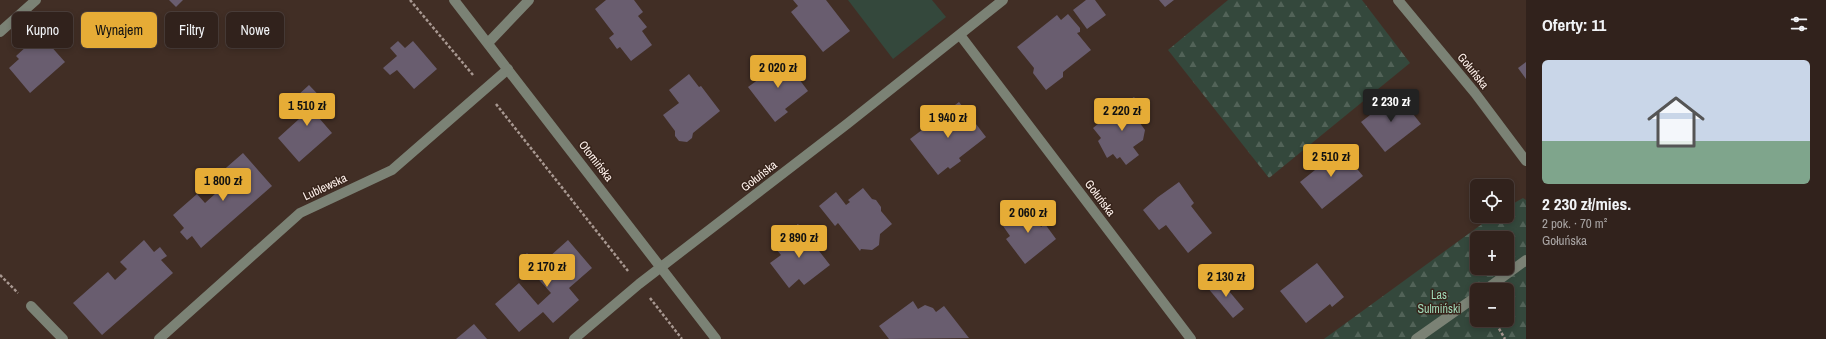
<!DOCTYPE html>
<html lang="pl">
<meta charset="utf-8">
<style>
body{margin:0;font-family:"Archivo Narrow",sans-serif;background:#392a25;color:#f1f3f6;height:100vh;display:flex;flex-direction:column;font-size:15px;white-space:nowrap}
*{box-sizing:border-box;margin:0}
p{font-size:13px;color:#a8a4a3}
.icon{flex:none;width:22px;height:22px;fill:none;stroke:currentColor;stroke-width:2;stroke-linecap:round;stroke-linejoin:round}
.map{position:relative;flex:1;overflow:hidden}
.sheet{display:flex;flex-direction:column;background:#31221c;width:300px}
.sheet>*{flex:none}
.hud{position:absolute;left:12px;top:12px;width:380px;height:36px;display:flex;gap:8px}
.buttons{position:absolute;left:1470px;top:179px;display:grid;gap:8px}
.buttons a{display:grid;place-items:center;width:44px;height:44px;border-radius:6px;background:#31221c;box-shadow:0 2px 6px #0003,0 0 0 1px #4c3f3b;font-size:20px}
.price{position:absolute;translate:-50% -34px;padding:0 9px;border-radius:4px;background:#e6ac36;color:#111;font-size:13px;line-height:26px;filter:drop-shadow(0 1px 2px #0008)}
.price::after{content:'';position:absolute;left:50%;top:24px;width:12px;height:9px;margin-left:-6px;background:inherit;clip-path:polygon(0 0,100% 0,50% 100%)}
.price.current{background:#222;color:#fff}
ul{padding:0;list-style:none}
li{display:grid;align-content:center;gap:8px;height:212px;padding:0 16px}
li+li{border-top:1px solid #4c3f3b}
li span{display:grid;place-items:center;height:124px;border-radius:6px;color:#555}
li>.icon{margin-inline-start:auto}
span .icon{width:72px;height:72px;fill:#fffc;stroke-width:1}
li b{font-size:17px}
h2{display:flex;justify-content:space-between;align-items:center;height:48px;padding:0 16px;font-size:17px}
.chip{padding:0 14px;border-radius:6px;background:#31221c;box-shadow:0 2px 6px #0003,0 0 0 1px #4c3f3b;font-size:14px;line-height:36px}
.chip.current{background:#e6ac36;color:#111}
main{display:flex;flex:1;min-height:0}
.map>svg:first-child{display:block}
.forest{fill:url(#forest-firs);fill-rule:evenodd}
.garden{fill:#34483c}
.building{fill:#695d6f}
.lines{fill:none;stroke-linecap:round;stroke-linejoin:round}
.path{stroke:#a89891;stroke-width:2.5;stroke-dasharray:3 2;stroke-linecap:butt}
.minor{stroke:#7b8275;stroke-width:10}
.labels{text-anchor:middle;stroke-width:3;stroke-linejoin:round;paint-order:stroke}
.street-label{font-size:12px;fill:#fff2ec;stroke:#37241b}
.park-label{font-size:12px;fill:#9fd8b7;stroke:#37241b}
</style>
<main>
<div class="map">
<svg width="1526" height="339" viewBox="0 0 1526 339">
<defs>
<pattern id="forest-firs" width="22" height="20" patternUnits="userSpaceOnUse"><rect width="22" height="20" fill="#34483c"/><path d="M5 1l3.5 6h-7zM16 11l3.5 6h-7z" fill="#526358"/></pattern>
</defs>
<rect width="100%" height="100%" fill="#412e25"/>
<g class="forest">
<polygon points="1228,0 1362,0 1410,63 1269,178 1168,50"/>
<path d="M 1523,198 L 1526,200 L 1526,339 L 1324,339 L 1493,216 L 1507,216 L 1507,207 ZM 1477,238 L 1507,238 L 1507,268 L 1477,268 ZM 1477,290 L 1507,290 L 1507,320 L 1477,320 Z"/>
</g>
<polygon class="garden" points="848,0 932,0 946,17 893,59"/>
<g class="building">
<polygon points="169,0 183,0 176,7"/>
<polygon points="606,0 634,0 643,12 638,16 647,27 642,31 652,45 631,61 620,47 617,49 609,38 614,34 595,9"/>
<polygon points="793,0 826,0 850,31 823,52 791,12 798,6"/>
<polygon points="1086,0 1095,0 1106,15 1087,29 1073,10"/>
<polygon points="1159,0 1174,0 1165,7"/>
<polygon points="1068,14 1080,28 1080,32 1077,33 1091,50 1063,72 1063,77 1046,90 1033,73 1034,68 1017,47 1057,15 1061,20"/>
<polygon points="40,34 65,62 30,93 9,68 19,59 16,56"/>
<polygon points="398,41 405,48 413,41 437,69 414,89 397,70 390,75 383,68 397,56 390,48"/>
<polygon points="784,59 808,91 785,109 788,112 775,122 748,87 759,79 757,77 760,71 767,65 773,65 774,66"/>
<polygon points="1526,62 1526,79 1518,68"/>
<polygon points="689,74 699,87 701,86 720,111 693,133 692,138 687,142 679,141 675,136 675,131 663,115 679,103 669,90"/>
<polygon points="309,85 330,107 319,118 332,133 299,162 278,138 309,110 297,96"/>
<polygon points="1397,94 1421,124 1385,152 1361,122"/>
<polygon points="1134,97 1143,108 1137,113 1137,119 1145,130 1143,140 1133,147 1139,155 1126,165 1120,157 1117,159 1113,154 1107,158 1098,141 1101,138 1093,128 1109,115 1108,114"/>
<polygon points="959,102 986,137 959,158 961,161 950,169 948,167 938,175 910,139"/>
<polygon points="1338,146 1363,176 1322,209 1300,182 1325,162 1322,159"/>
<polygon points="243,153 272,186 201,248 192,236 187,240 180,232 184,228 173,215 197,194 205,203 227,183 219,174"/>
<polygon points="1179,182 1194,203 1191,206 1212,233 1188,253 1166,225 1159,230 1143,210 1158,197"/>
<polygon points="863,188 872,199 876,200 881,207 881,211 892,224 880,234 879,245 872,250 861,249 860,251 838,223 835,226 819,206 836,192 846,205 850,202 848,200"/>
<polygon points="1034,203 1042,213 1035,218 1041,227 1045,224 1056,239 1025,264 1006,239 1010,236 1003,226"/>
<polygon points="798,224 830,265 804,285 799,279 789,288 770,263 781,255 776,249 788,240 784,235"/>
<polygon points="144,240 154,252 160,247 167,256 161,260 173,273 102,335 73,303 108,272 115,280 127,269 120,262"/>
<polygon points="568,240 592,268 569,288 579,300 553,323 543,312 519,332 495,304 519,283 538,305 551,293 521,260 527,253 539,266"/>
<polygon points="1317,263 1344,297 1332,307 1330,304 1306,323 1280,291"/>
<polygon points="1218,278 1244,309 1233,318 1207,287"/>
<polygon points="913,301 918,309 925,305 933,308 936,312 944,306 969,338 889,339 879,326"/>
<polygon points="474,324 487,339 456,339"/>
</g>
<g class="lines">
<g class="path">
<polyline points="410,0 473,75"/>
<polyline points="496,104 628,271"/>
<polyline points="0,275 18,293"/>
<polyline points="650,298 682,339"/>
<polyline points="1494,320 1505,339"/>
</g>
<g class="minor">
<polyline points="454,0 716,339"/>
<polyline points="1398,0 1475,93 1526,161"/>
<polyline points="0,32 36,0"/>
<polyline points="960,35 1191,339"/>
<polyline points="488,43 529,0"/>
<polyline points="1485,290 1526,260"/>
<polyline points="31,306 63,339"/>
<polyline points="159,339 300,213 392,170 508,69"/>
<polyline points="574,339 639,284 847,124 1003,0"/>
<polyline points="1416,339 1477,296"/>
</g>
</g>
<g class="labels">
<g class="street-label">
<text transform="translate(1473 71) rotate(51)" y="4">Gołuńska</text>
<text transform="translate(596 161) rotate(52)" y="4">Otomińska</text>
<text transform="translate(759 176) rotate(-38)" y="4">Gołuńska</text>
<text transform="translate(325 187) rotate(-25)" y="4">Lublewska</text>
<text transform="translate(1100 198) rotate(53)" y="4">Gołuńska</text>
</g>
<g class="park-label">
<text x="1439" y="299">Las<tspan x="1439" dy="14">Sulmiński</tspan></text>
</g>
</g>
</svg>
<div class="buttons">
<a><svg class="icon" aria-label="locate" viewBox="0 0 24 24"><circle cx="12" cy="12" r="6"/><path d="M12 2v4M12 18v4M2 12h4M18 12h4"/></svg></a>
<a>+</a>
<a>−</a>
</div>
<b class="price" style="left:778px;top:89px">2 020 zł</b>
<b class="price current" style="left:1391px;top:123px">2 230 zł</b>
<b class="price" style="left:307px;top:127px">1 510 zł</b>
<b class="price" style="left:1122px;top:132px">2 220 zł</b>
<b class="price" style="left:948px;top:139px">1 940 zł</b>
<b class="price" style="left:1331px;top:178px">2 510 zł</b>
<b class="price" style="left:223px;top:202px">1 800 zł</b>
<b class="price" style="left:1028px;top:234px">2 060 zł</b>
<b class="price" style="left:799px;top:259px">2 890 zł</b>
<b class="price" style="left:547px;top:288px">2 170 zł</b>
<b class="price" style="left:1226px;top:298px">2 130 zł</b>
<div class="hud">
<a class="chip">Kupno</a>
<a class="chip current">Wynajem</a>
<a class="chip">Filtry</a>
<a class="chip">Nowe</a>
</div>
</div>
<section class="sheet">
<h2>Oferty: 11<svg class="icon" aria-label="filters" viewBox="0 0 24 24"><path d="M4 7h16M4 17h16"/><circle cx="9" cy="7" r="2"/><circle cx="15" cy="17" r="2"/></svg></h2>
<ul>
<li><span style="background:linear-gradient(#c9d6e8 65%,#7fa58c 0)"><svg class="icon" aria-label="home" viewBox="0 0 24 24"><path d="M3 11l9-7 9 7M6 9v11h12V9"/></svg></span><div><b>2 230 zł/mies.</b><p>2 pok. · 70 m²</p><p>Gołuńska</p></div></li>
</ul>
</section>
</main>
